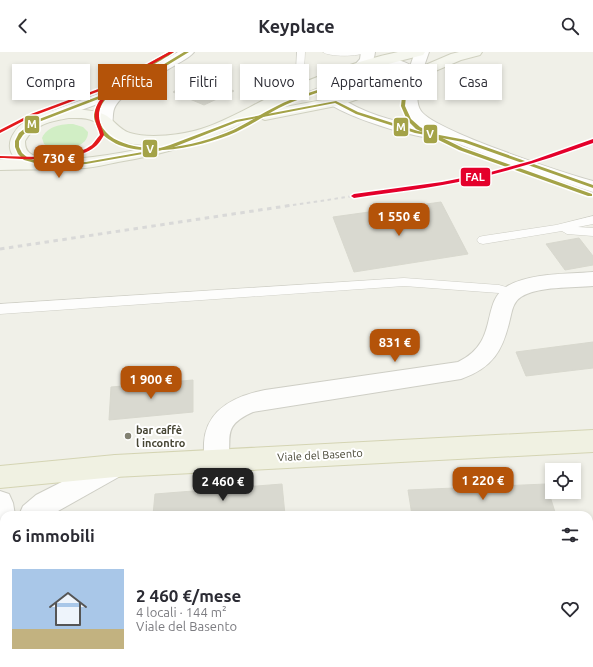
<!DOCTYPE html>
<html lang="it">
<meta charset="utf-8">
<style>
body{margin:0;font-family:Ubuntu,sans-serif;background:#f2f2f3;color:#2b2b33;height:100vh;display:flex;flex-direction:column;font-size:15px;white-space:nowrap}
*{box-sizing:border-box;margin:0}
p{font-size:13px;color:#7c7c81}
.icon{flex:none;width:22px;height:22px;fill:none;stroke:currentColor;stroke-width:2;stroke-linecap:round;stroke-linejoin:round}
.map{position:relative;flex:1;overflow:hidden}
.sheet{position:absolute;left:0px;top:459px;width:593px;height:156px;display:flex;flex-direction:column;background:#fff;border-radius:12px 12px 0 0;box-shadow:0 2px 6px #0003}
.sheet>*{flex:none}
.guide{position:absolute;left:12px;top:12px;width:569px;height:36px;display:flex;gap:8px}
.fabs{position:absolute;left:545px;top:411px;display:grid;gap:8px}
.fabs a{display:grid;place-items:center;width:36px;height:36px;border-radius:0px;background:#fff;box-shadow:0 2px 6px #0003;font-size:20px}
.price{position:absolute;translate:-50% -34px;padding:0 9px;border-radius:8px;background:#b45309;color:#fff;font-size:13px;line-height:26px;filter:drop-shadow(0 1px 2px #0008)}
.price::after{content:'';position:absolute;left:50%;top:24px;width:12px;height:9px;margin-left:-6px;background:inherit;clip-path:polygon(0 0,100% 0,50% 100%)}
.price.active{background:#222;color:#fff}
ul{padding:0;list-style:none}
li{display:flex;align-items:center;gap:12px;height:100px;padding:0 12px}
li+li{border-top:1px solid #e1e1e2}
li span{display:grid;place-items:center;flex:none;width:112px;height:80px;border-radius:0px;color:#555}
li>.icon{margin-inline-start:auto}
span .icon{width:48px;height:48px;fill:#fffc;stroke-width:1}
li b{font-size:17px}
h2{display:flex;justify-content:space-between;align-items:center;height:48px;padding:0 12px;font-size:17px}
.tag{padding:0 14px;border-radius:0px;background:#fff;box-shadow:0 2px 6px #0003;font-size:14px;line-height:36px}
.tag.active{background:#b45309;color:#fff}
header{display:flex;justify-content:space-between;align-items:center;height:52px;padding:0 12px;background:#fff;font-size:18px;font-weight:700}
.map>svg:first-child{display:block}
.green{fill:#d1eec5}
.building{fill:#d9d9d0;stroke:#d8d8ce}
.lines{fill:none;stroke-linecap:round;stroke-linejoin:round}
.service-casing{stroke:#cecec5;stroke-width:1}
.minor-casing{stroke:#cecec5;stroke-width:2}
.tertiary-casing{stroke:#cecec5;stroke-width:2}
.secondary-casing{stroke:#d0d1c0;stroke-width:2}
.primary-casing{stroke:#d4d4b3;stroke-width:2}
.service{fill:#fdfdfc;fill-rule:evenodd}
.minor{fill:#fdfdfc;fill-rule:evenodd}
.tertiary{fill:#fdfdfc;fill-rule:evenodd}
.secondary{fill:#f5f6ee;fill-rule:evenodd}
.primary{fill:#f0f1e2;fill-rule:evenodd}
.rail-far1{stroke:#d9d9d8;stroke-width:2;stroke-dasharray:3.5 3.5;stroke-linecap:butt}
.rail{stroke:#d9d9d8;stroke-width:3;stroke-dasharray:4.5 4.5;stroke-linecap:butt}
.bus-1-casing{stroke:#fff;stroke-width:3}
.bus-2-casing{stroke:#fff;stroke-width:3}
.bus-3-casing{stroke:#fff;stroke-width:3}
.bus-1{fill:#a4a348;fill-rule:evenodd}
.bus-2{fill:#a4a348;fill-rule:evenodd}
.bus-3{fill:#e4191c;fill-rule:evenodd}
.rail-1-casing{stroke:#fff;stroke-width:3}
.rail-1{fill:#e4002b;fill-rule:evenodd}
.poi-dot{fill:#828172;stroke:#fff;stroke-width:1.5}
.labels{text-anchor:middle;stroke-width:4;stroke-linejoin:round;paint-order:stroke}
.poi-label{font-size:11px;font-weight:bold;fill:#464533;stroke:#fff;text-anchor:start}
.street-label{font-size:11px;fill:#464533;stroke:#fff}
.line-badge{stroke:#fff;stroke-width:1.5}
.badge-label{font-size:11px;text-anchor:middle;font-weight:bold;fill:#fff}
</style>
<header><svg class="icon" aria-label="back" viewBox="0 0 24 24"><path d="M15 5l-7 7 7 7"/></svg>Keyplace<svg class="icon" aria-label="search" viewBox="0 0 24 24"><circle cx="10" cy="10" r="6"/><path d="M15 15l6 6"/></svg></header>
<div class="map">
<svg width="593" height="615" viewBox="0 0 593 615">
<rect width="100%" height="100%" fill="#f0f0e8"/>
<path class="green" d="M 73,72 L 83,75 L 88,80 C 88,99 55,100 44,92 L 42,86 C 47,74 62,72 73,72 Z"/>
<g class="building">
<polygon points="199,24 234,39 204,53 173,40"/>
<polygon points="441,150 468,202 354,220 333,165"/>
<polygon points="579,186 593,204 593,213 565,218 546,192"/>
<polygon points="593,290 593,316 526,324 516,300"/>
<polygon points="193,328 193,360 109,368 111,335"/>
<polygon points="282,432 285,463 153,463 155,442"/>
<polygon points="546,432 556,463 412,463 408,438"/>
</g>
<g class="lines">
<g class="service-casing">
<g id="service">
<polygon points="297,0 305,0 304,19 307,30 306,34 297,43 294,44 290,41 298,33 299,30 296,19"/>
<path d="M 323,0 L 366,0 C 360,5 328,5 323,0 Z"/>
<polygon points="593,164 593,172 578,175 593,176 593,184 567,182 562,179 483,192 479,191 477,188 479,185 483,184 556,173"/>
<polygon points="404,226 499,233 517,238 519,241 517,244 513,245 499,241 404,234 0,262 0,252"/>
<polygon points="4,584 4,602 0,604 0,586"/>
<polygon points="93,611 111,611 113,615 95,615"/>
<polygon points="499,611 518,611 520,615 501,615"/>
</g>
</g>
<g class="minor-casing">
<g id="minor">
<path d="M 361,0 L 375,0 C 374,11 367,21 355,18 L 353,15 L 360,7 Z"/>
<polygon points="415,0 429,0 421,23 419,26 414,27 409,26 407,23"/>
<polygon points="115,403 124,406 127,414 124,422 51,463 19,463 23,454 36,443"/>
<polygon points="0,439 9,442 13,451 15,463 4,463 4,500 0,502"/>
</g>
</g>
<g class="tertiary-casing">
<g id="tertiary">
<path d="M 178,0 L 194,0 C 189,6 180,10 174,14 C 155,25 134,34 119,49 C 109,60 116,67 110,74 L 105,76 L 100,74 C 94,66 98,57 103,50 L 51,69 L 46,71 L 41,69 L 38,66 L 41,63 L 120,34 Z"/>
<path d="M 379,7 C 395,6 411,9 421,23 C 419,33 414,49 421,59 C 435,79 564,121 593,129 L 593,140 L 517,115 L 441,85 C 429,92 330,61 324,46 C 320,37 327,28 333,22 C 339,17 343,15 350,17 L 352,20 L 339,34 L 338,44 C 362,61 393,69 422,75 C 400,62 402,47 407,24 C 395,12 382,18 368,14 L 366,11 L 368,8 Z"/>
<path d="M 593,220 L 593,234 C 573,236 538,234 521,245 C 513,250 512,259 510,267 C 503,298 493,316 461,327 L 253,360 C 216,376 237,390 225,416 L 216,419 L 207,416 C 203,407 204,400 204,391 C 206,357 235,344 265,338 L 458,310 C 500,290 480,252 506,235 C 528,221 567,222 593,220 Z"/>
</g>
</g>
<g class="secondary-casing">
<path id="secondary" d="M 398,0 L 425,0 L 423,3 C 370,16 317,32 269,58 L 333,46 L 409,20 L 451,2 L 459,0 L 482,0 L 480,3 L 461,8 L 419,26 L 341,53 L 265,68 L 260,66 L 258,64 C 214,87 167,102 118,110 C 107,112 96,115 85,116 C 56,118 28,117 0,118 L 0,108 L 17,108 C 8,100 8,90 14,81 C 30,56 77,53 103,62 C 113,66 119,78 130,81 C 149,87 182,83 201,77 C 226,69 247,56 270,45 C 307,28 358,8 398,0 ZM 69,66 C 77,66 86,65 94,69 C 101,73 105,82 112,86 C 126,93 143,93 158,93 C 134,99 50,116 31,102 C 26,99 25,95 25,89 C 34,72 52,69 69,66 Z"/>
</g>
<g class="primary-casing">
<polygon id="primary" points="593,378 593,400 115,425 0,436 0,414 115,403"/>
</g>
<use href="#service" class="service"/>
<use href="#minor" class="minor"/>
<use href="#tertiary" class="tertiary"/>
<use href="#secondary" class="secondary"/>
<use href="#primary" class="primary"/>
<polyline class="rail-far1" points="286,154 354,144"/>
<polyline class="rail" points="0,197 293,153"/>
<g class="bus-1-casing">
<polygon id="bus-1" points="184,0 189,0 135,33 36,71 23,83 19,89 19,95 22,101 28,106 46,112 86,110 154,98 170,93 236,68 336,49 358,60 418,79 466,88 593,133 593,136 463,90 415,81 356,62 335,51 237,70 174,95 154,100 86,112 46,114 24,108 18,102 15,95 15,89 19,81 34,69 133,31"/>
</g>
<g class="bus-2-casing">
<path id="bus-2" d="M 169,0 L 174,0 C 156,14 88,42 100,71 C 106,85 120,91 134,94 C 164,100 198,92 226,81 C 244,74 260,62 277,54 C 294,45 313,40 331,33 C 354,24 385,6 408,26 L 405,54 L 411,67 L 420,75 L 463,96 L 592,142 L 592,144 L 588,144 L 459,98 L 416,77 L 407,68 L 401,54 L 404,26 C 381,11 358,24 336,34 C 317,41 297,47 279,56 C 262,65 247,76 229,83 C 198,95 151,105 119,93 C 110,89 101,83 97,74 C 96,71 94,68 94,65 C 95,38 148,12 169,0 Z"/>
</g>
<g class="bus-3-casing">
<path id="bus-3" d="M 169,0 L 174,0 L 133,23 L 133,25 C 118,31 99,46 99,64 C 99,71 103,77 104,83 C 102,86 100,90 97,93 C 78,112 25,107 0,106 L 0,104 C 28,104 68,110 92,93 C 95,90 97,86 100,83 C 99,78 96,73 95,67 C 93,53 104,42 113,34 L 33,64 L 0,81 L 0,78 L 31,62 L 101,36 L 122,27 L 138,17 Z"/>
</g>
<use href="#bus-1" class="bus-1"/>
<use href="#bus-2" class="bus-2"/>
<use href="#bus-3" class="bus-3"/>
<g class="rail-1-casing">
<path id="rail-1" d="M 593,87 L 593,91 C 554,105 514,118 472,127 C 433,136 393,140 354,146 L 351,144 L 354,142 L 442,130 L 487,121 L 531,109 Z"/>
</g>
<use href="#rail-1" class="rail-1"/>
</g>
<circle class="poi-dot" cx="128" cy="384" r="4"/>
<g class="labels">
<g class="poi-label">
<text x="136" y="382">bar caffè<tspan x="136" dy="13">l incontro</tspan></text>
</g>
<g class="street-label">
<text transform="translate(320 403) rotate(-3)" y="4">Viale del Basento</text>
</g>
</g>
<g class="line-badge">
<rect x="24" y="63" width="16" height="19" rx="4" fill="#a4a348"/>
<rect x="393" y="65" width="16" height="20" rx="4" fill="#a4a348"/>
<rect x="423" y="72" width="15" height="20" rx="4" fill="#a4a348"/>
<rect x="142" y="87" width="16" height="19" rx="4" fill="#a4a348"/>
<rect x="460" y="115" width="31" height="20" rx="4" fill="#e4002b"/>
</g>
<g class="badge-label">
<text x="32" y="76">M</text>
<text x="401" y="79">M</text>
<text x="430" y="86">V</text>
<text x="150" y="101">V</text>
<text x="475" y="129">FAL</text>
</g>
</svg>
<div class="fabs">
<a><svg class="icon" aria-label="locate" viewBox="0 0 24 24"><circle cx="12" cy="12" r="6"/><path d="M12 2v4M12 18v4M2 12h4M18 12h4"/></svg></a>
</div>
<b class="price" style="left:59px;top:127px">730 €</b>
<b class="price" style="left:399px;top:185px">1 550 €</b>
<b class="price" style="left:395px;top:311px">831 €</b>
<b class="price" style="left:151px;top:348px">1 900 €</b>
<b class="price" style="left:483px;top:449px">1 220 €</b>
<b class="price active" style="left:223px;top:450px">2 460 €</b>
<div class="guide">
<a class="tag">Compra</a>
<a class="tag active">Affitta</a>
<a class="tag">Filtri</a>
<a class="tag">Nuovo</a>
<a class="tag">Appartamento</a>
<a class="tag">Casa</a>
</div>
<section class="sheet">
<h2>6 immobili<svg class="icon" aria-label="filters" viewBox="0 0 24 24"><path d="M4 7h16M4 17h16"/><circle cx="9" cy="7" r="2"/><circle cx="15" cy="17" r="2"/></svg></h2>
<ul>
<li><span style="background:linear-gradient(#a9c7e8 75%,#c2b280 0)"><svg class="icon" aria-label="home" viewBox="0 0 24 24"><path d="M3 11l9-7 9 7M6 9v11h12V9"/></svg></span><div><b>2 460 €/mese</b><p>4 locali · 144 m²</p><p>Viale del Basento</p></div><svg class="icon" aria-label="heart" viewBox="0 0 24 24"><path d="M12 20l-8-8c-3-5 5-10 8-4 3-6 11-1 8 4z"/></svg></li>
</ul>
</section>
</div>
